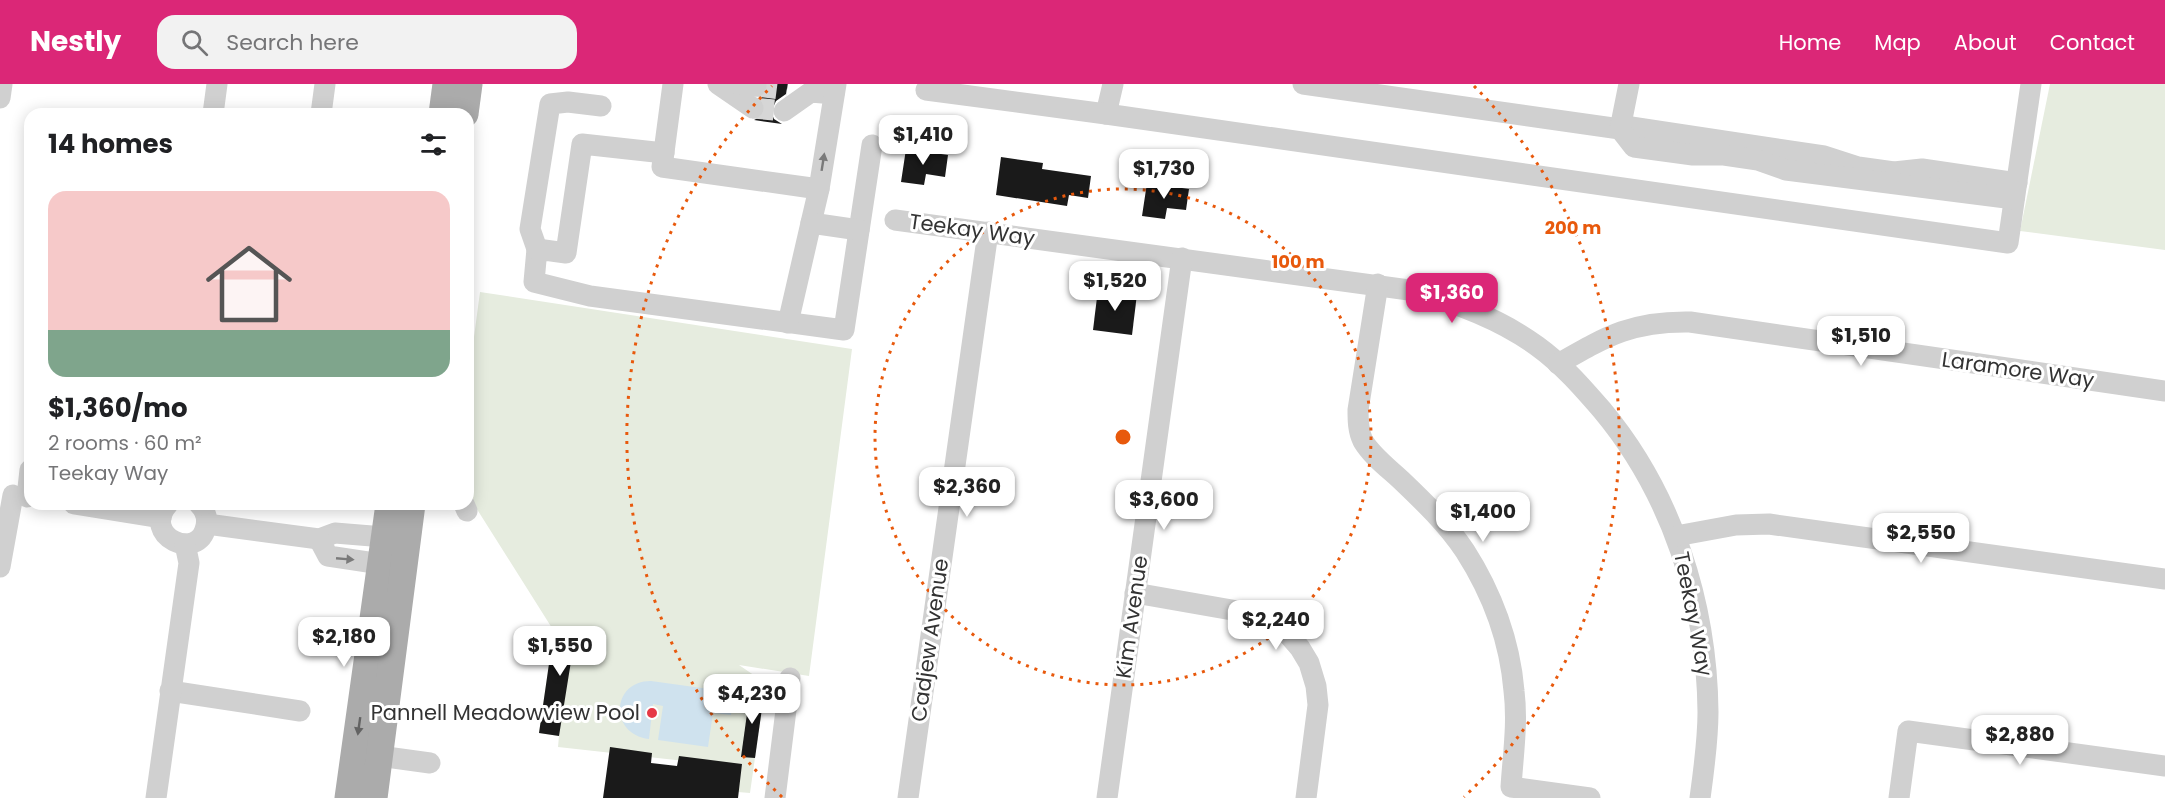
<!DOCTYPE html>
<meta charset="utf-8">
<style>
body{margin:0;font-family:Poppins,sans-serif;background:#f2f2f2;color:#202124;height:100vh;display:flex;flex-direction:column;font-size:22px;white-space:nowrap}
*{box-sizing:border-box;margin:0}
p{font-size:20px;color:#757577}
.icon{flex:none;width:33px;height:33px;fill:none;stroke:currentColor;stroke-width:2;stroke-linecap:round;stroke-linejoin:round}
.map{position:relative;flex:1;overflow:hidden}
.sheet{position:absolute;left:24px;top:24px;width:450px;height:402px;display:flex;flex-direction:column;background:#fff;border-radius:18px;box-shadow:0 3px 15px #0003}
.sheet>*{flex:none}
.price{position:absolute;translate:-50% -51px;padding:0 14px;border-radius:12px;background:#fff;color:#222;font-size:20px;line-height:39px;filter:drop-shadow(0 2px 3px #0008)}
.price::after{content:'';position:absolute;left:50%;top:36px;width:18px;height:14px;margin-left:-9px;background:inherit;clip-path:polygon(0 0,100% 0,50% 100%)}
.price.selected{background:#db2777;color:#fff}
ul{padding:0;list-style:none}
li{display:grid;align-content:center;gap:12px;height:318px;padding:0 24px}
li span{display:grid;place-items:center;height:186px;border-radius:18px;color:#555}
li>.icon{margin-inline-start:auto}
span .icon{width:108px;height:108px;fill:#fffc;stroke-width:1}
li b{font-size:26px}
h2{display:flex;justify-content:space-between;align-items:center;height:72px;padding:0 24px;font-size:26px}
header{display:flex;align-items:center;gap:36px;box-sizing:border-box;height:84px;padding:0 30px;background:#db2777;color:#fff}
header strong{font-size:28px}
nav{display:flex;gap:33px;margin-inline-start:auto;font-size:21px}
.search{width:420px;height:54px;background:#f2f2f2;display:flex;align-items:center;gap:15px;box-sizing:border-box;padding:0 21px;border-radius:18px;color:#757577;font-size:22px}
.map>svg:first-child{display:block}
.green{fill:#e6ecdf}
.water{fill:#cfe2ee}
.building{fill:#1a1a1a}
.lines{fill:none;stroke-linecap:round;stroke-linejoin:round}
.minor-tunnel{stroke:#d6d6d6;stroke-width:21;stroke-dasharray:21 10;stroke-linecap:butt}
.minor{stroke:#d0d0d0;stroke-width:21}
.major{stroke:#ababab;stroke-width:27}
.oneway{fill:#7a7a7a}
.oneway2{fill:#636363}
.ring{fill:none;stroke:#e8590c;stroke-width:3;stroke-dasharray:3 6}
.poi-dot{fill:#e63946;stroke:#fff;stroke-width:2}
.labels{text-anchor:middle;stroke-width:6;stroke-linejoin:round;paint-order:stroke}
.street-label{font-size:21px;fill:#333;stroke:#fff}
.poi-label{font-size:21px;fill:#333;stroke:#fff;text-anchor:end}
.centre{fill:#e8590c;stroke:#fff;stroke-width:3}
.ring-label{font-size:18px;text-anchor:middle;font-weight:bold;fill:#e8590c;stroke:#fff;stroke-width:6;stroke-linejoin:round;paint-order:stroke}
</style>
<header>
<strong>Nestly</strong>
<div class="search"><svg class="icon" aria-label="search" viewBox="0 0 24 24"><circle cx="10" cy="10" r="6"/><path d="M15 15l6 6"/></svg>Search here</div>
<nav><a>Home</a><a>Map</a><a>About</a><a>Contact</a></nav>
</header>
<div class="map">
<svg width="2165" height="714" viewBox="0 0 2165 714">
<rect width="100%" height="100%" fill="#fff"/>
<g class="green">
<polygon points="2050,0 2165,0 2165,166 2020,147"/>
<polygon points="480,208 852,265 809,592 739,581 761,596 764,610 750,709 738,708 739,683 558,663 559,652 539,649 551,566 539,550 557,552 468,411 468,298"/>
</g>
<path class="water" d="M 651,597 L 716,606 L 715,617 L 722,618 L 723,608 L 734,609 L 731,631 L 713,629 L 708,663 L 658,656 L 663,622 L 653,620 L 649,655 C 609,650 611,597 651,597 Z"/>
<g class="building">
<polygon points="768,0 788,0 786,10 776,17 771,28 774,35 782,40 754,36 764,31 765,19 761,14 767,9"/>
<polygon points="906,65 948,71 945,93 926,90 924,101 901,98"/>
<polygon points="1001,73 1043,79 1042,85 1091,92 1088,114 1069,111 1067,122 996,111"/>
<polygon points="1147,99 1189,105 1186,126 1167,124 1165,135 1142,132"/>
<polygon points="1098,205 1137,210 1132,251 1093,246"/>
<polygon points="539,550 599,558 596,573 572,571 559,652 539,649 551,566 537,564"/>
<polygon points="750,608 764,610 755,674 741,673"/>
<polygon points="610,663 652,669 651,679 677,682 679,672 742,680 738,714 603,714"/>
</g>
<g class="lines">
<g class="minor-tunnel">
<polyline points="756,2 787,6"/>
<polyline points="753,24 784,27"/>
</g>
<g class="minor">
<polyline points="673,0 662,83 819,105"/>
<polyline points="718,0 753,24"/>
<polyline points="736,0 756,2"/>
<polyline points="1113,0 1106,30 2008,159 2031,0"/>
<polyline points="1303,0 1620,45 1631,43 1824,72 1858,83 1894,88 1922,85 2017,99"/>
<polyline points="1629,0 1620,45 1634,63 1693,71 1724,71 1758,76 1786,86 2014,115"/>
<polyline points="926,6 1106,30"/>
<polyline points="0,14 2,0"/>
<polyline points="784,27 811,8 834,10"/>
<polyline points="213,30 217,0"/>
<polyline points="321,30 325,0"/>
<polyline points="664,69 582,60 566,169 537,165 534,198 590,212 844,246 872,61"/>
<path d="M 895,136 L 1409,206 C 1454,218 1499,234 1537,262 C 1562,280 1582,303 1602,326 C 1672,410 1707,519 1708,628 C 1708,657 1704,685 1700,714"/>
<polyline points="811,139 819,105 836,0"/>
<polyline points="537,165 530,145 550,20 568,18 601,22"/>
<path d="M 1378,200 L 1358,326 C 1358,336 1358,347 1363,357 C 1372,372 1388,384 1401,396 C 1424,418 1447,440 1465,467 C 1492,509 1510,558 1514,607 C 1518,639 1513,671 1511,703 L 1590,714"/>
<polyline points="788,239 811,139 859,146"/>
<path d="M 1558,280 C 1607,252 1632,237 1690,238 L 2165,307"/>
<polyline points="27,413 30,386"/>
<polyline points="74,420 161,434"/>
<path d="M 168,420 C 140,452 199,479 206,442 C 208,433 205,426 199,420"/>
<polyline points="464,420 467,427"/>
<polyline points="207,440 319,455 335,449 384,453"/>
<polyline points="1676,452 1736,441 1769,440 2165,495"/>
<polyline points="319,455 328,472 381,480"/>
<polyline points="0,483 13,411"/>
<polyline points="1135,509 1249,529 1271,538 1287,549 1300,564 1309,579 1316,602 1318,621 1306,714"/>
<polyline points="170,607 300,627"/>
<polyline points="379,672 430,679"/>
<polyline points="156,714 189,479 185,460"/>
<polyline points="775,714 790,594"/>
<polyline points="908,714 988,148"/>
<polyline points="1107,714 1182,174"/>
<polyline points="1899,714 1908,647 2165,682"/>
</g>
<g class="major">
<polyline points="442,30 446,0"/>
<polyline points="465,30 469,0"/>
<polyline points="348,714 389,420"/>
<polyline points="374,714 412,420"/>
</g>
</g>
<defs><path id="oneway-solid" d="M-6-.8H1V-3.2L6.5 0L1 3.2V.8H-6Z" transform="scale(1.5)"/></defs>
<g class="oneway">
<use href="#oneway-solid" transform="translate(823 78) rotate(-81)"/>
<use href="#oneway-solid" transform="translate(345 475) rotate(5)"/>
</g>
<use class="oneway2" href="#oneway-solid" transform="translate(359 642) rotate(98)"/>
<g class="ring">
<circle cx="1123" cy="353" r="248"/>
<path d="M782 713A496 496 0 0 1 772 2M1474 2A496 496 0 0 1 1464 713"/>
</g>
<circle class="poi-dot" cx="652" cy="629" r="6"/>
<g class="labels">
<g class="street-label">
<text transform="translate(972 146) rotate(8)" y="7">Teekay Way</text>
<text transform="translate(2018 286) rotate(8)" y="7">Laramore Way</text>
<text transform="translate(1693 530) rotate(79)" y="7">Teekay Way</text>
<text transform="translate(1132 533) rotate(-82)" y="7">Kim Avenue</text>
<text transform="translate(930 556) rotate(-82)" y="7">Cadjew Avenue</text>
</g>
<g class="poi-label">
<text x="640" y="636">Pannell Meadowview Pool</text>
</g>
</g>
<circle cx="1123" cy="353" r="9" class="centre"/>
<g class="ring-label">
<text x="1573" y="150">200 m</text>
<text x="1298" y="184">100 m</text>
</g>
</svg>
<b class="price" style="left:923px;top:82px">$1,410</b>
<b class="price" style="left:1164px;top:116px">$1,730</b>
<b class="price" style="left:1115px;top:228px">$1,520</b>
<b class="price selected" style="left:1452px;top:240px">$1,360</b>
<b class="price" style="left:1861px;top:283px">$1,510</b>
<b class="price" style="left:967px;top:434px">$2,360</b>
<b class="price" style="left:1164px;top:447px">$3,600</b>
<b class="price" style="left:1483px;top:459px">$1,400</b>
<b class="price" style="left:1921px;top:480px">$2,550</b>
<b class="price" style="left:1276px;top:567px">$2,240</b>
<b class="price" style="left:344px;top:584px">$2,180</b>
<b class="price" style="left:560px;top:593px">$1,550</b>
<b class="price" style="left:752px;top:641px">$4,230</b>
<b class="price" style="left:2020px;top:682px">$2,880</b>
<section class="sheet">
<h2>14 homes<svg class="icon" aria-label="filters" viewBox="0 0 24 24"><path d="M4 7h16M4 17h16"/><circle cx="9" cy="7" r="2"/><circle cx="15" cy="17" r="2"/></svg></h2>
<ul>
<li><span style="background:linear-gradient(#f6c9c9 75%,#7fa58c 0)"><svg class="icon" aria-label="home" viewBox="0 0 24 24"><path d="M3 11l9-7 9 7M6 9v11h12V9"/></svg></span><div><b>$1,360/mo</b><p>2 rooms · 60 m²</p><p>Teekay Way</p></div></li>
</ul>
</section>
</div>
